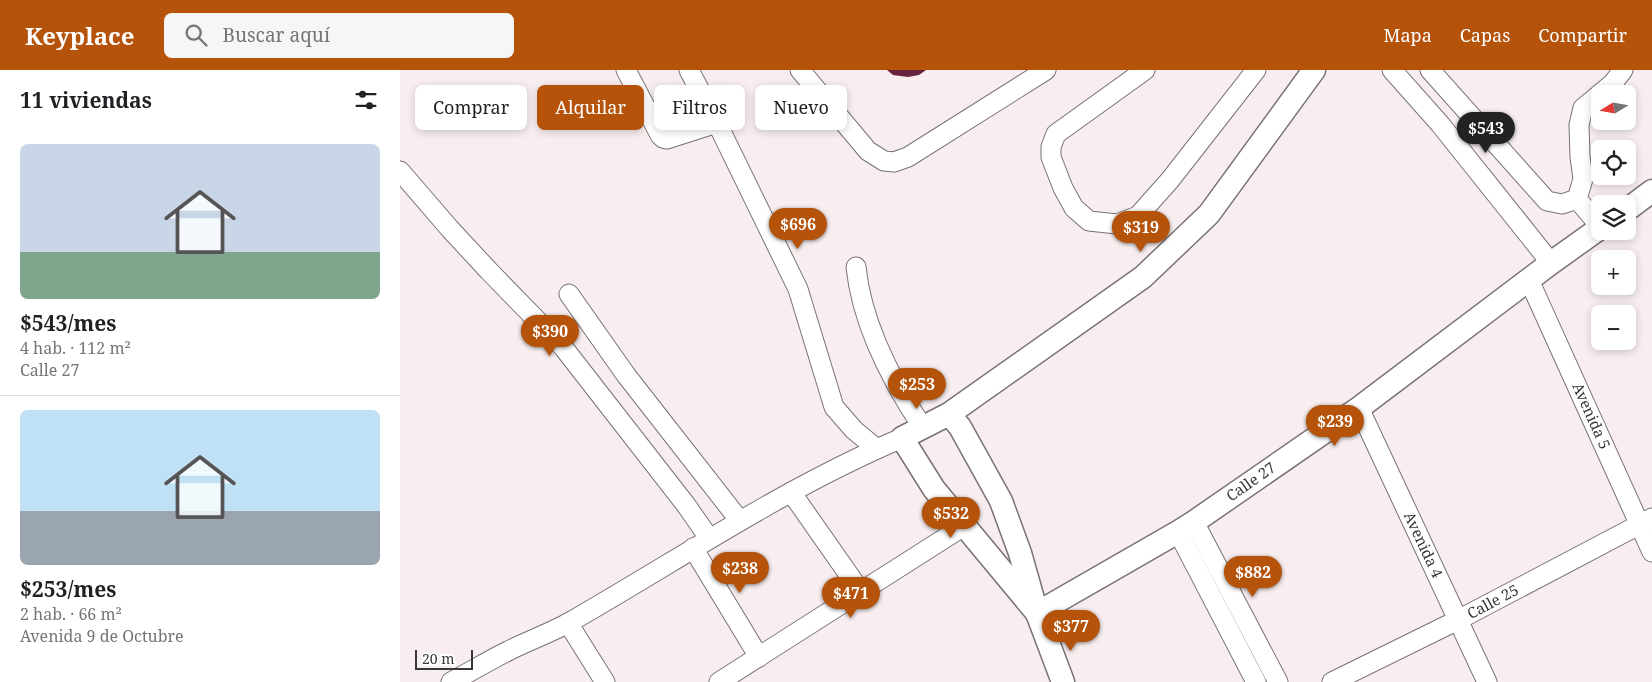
<!DOCTYPE html>
<html lang="es">
<meta charset="utf-8">
<style>
body{margin:0;font-family:"Noto Serif",serif;background:#f6f6f6;color:#202124;height:100vh;display:flex;flex-direction:column;font-size:19px;white-space:nowrap}
*{box-sizing:border-box;margin:0}
p{font-size:16px;color:#757577}
.icon{flex:none;width:28px;height:28px;fill:none;stroke:currentColor;stroke-width:2;stroke-linecap:round;stroke-linejoin:round}
.map{position:relative;flex:1;overflow:hidden}
.drawer{display:flex;flex-direction:column;background:#fff;width:400px}
.drawer>*{flex:none}
.top-card{position:absolute;left:15px;top:15px;width:475px;height:45px;display:flex;gap:10px}
.needle{width:32px;rotate:259deg}
.tools{position:absolute;left:1191px;top:15px;display:grid;gap:10px}
.tools a{display:grid;place-items:center;width:45px;height:45px;border-radius:8px;background:#fff;box-shadow:0 2px 8px #0003;font-size:25px}
.scale{position:absolute;left:15px;bottom:12px;width:58px;box-sizing:border-box;padding-left:5px;border:2px solid #393636;border-top:0;font-size:14px;line-height:18px;white-space:nowrap;color:#393636;-webkit-text-stroke:4px #fff;paint-order:stroke}
.price{position:absolute;translate:-50% -42px;padding:0 11px;border-radius:18px;background:#b45309;color:#fff;font-size:16px;line-height:32px;filter:drop-shadow(0 1px 2px #0008)}
.price::after{content:'';position:absolute;left:50%;top:30px;width:15px;height:11px;margin-left:-8px;background:inherit;clip-path:polygon(0 0,100% 0,50% 100%)}
.price.on{background:#222;color:#fff}
ul{padding:0;list-style:none}
li{display:grid;align-content:center;gap:10px;height:265px;padding:0 20px}
li+li{border-top:1px solid #e0e0e0}
li span{display:grid;place-items:center;height:155px;border-radius:8px;color:#555}
li>.icon{margin-inline-start:auto}
span .icon{width:90px;height:90px;fill:#fffc;stroke-width:1}
li b{font-size:21px}
h2{display:flex;justify-content:space-between;align-items:center;height:60px;padding:0 20px;font-size:21px}
.chip{padding:0 18px;border-radius:8px;background:#fff;box-shadow:0 2px 8px #0003;font-size:18px;line-height:45px}
.chip.on{background:#b45309;color:#fff}
header{display:flex;align-items:center;gap:30px;box-sizing:border-box;height:70px;padding:0 25px;background:#b45309;color:#fff}
header strong{font-size:24px}
nav{display:flex;gap:28px;margin-inline-start:auto;font-size:18px}
.search{width:350px;height:45px;background:#f6f6f6;display:flex;align-items:center;gap:12px;box-sizing:border-box;padding:0 18px;border-radius:8px;color:#757577;font-size:19px}
main{display:flex;flex:1;min-height:0}
.map>svg:first-child{display:block}
.building{fill:#67243f}
.lines{fill:none;stroke-linecap:round;stroke-linejoin:round}
.minor-casing{stroke:#7a7272;stroke-width:21}
.major-casing{stroke:#7a7272;stroke-width:25}
.minor{stroke:#fff;stroke-width:19}
.major{stroke:#fff;stroke-width:22}
.labels{text-anchor:middle;stroke-width:5;stroke-linejoin:round;paint-order:stroke}
.street-label{font-size:15px;fill:#393636;stroke:#fff}
</style>
<header>
<strong>Keyplace</strong>
<div class="search"><svg class="icon" aria-label="search" viewBox="0 0 24 24"><circle cx="10" cy="10" r="6"/><path d="M15 15l6 6"/></svg>Buscar aquí</div>
<nav><a>Mapa</a><a>Capas</a><a>Compartir</a></nav>
</header>
<main>
<section class="drawer">
<h2>11 viviendas<svg class="icon" aria-label="filters" viewBox="0 0 24 24"><path d="M4 7h16M4 17h16"/><circle cx="9" cy="7" r="2"/><circle cx="15" cy="17" r="2"/></svg></h2>
<ul>
<li><span style="background:linear-gradient(#c9d6e8 70%,#7fa58c 0)"><svg class="icon" aria-label="home" viewBox="0 0 24 24"><path d="M3 11l9-7 9 7M6 9v11h12V9"/></svg></span><div><b>$543/mes</b><p>4 hab. · 112 m²</p><p>Calle 27</p></div></li>
<li><span style="background:linear-gradient(#bfe0f5 65%,#9aa5b1 0)"><svg class="icon" aria-label="home" viewBox="0 0 24 24"><path d="M3 11l9-7 9 7M6 9v11h12V9"/></svg></span><div><b>$253/mes</b><p>2 hab. · 66 m²</p><p>Avenida 9 de Octubre</p></div></li>
</ul>
</section>
<div class="map">
<svg width="1252" height="612" viewBox="0 0 1252 612">
<rect width="100%" height="100%" fill="#f8eeef"/>
<polygon class="building" points="487,0 526,0 519,5 508,7 493,5"/>
<g class="lines">
<g class="minor-casing">
<g id="minor">
<polyline points="226,0 260,65 263,68 267,69 317,53"/>
<polyline points="289,0 317,53 398,219 434,337 454,360 477,379"/>
<polyline points="400,0 468,81 484,91 494,92 508,87 646,0"/>
<polyline points="745,0 656,64 651,77 651,87 663,118 674,138 689,151 717,154 738,146 770,110 856,0"/>
<polyline points="992,0 1040,54 1151,193"/>
<polyline points="1030,0 1147,131 1162,134 1177,129 1200,156"/>
<polyline points="1200,24 1213,13 1223,0"/>
<polyline points="0,101 50,159 89,201 163,277 286,435 309,468"/>
<polyline points="1177,129 1183,109 1180,87 1179,55 1183,38 1200,24"/>
<path d="M 456,197 C 462,255 491,310 523,358"/>
<polyline points="1129,210 1252,482"/>
<polyline points="169,224 226,305 340,451"/>
<polyline points="959,338 1087,612"/>
<polyline points="391,422 461,522"/>
<polyline points="794,452 878,612"/>
<polyline points="778,462 856,612"/>
<polyline points="293,478 359,587"/>
<polyline points="168,553 205,612"/>
<path d="M 51,612 C 70,602 88,591 108,581 C 128,571 150,563 170,552 C 280,489 384,418 502,368"/>
<polyline points="319,612 564,456"/>
<polyline points="932,612 1058,550 1252,448"/>
</g>
</g>
<g class="major-casing">
<g id="major">
<polyline points="1228,139 1252,121"/>
<polyline points="549,344 560,357 601,431 620,483 637,543 663,612"/>
<polyline points="637,543 534,419 502,368 549,344 743,207 809,144 914,0"/>
<polyline points="637,543 778,462 794,452 959,338 1151,193 1200,158"/>
</g>
</g>
<use href="#minor" class="minor"/>
<use href="#major" class="major"/>
</g>
<g class="labels">
<g class="street-label">
<text transform="translate(1191 346) rotate(66)" y="5">Avenida 5</text>
<text transform="translate(851 412) rotate(-35)" y="5">Calle 27</text>
<text transform="translate(1023 475) rotate(65)" y="5">Avenida 4</text>
<text transform="translate(1093 532) rotate(-28)" y="5">Calle 25</text>
</g>
</g>
</svg>
<div class="tools">
<a><svg class="needle" viewBox="-14 -14 28 28"><path d="M0-13l5 13h-10z" fill="#e53935"/><path d="M0 13l5-13h-10z" fill="#757577"/></svg></a>
<a><svg class="icon" aria-label="locate" viewBox="0 0 24 24"><circle cx="12" cy="12" r="6"/><path d="M12 2v4M12 18v4M2 12h4M18 12h4"/></svg></a>
<a><svg class="icon" aria-label="layers" viewBox="0 0 24 24"><path d="M12 4l9 5-9 5-9-5zM3 14l9 5 9-5"/></svg></a>
<a>+</a>
<a>−</a>
</div>
<div class="scale">20 m</div>
<b class="price on" style="left:1086px;top:84px">$543</b>
<b class="price" style="left:398px;top:180px">$696</b>
<b class="price" style="left:741px;top:183px">$319</b>
<b class="price" style="left:150px;top:287px">$390</b>
<b class="price" style="left:517px;top:340px">$253</b>
<b class="price" style="left:935px;top:377px">$239</b>
<b class="price" style="left:551px;top:469px">$532</b>
<b class="price" style="left:340px;top:524px">$238</b>
<b class="price" style="left:853px;top:528px">$882</b>
<b class="price" style="left:451px;top:549px">$471</b>
<b class="price" style="left:671px;top:582px">$377</b>
<div class="top-card">
<a class="chip">Comprar</a>
<a class="chip on">Alquilar</a>
<a class="chip">Filtros</a>
<a class="chip">Nuevo</a>
</div>
</div>
</main>
